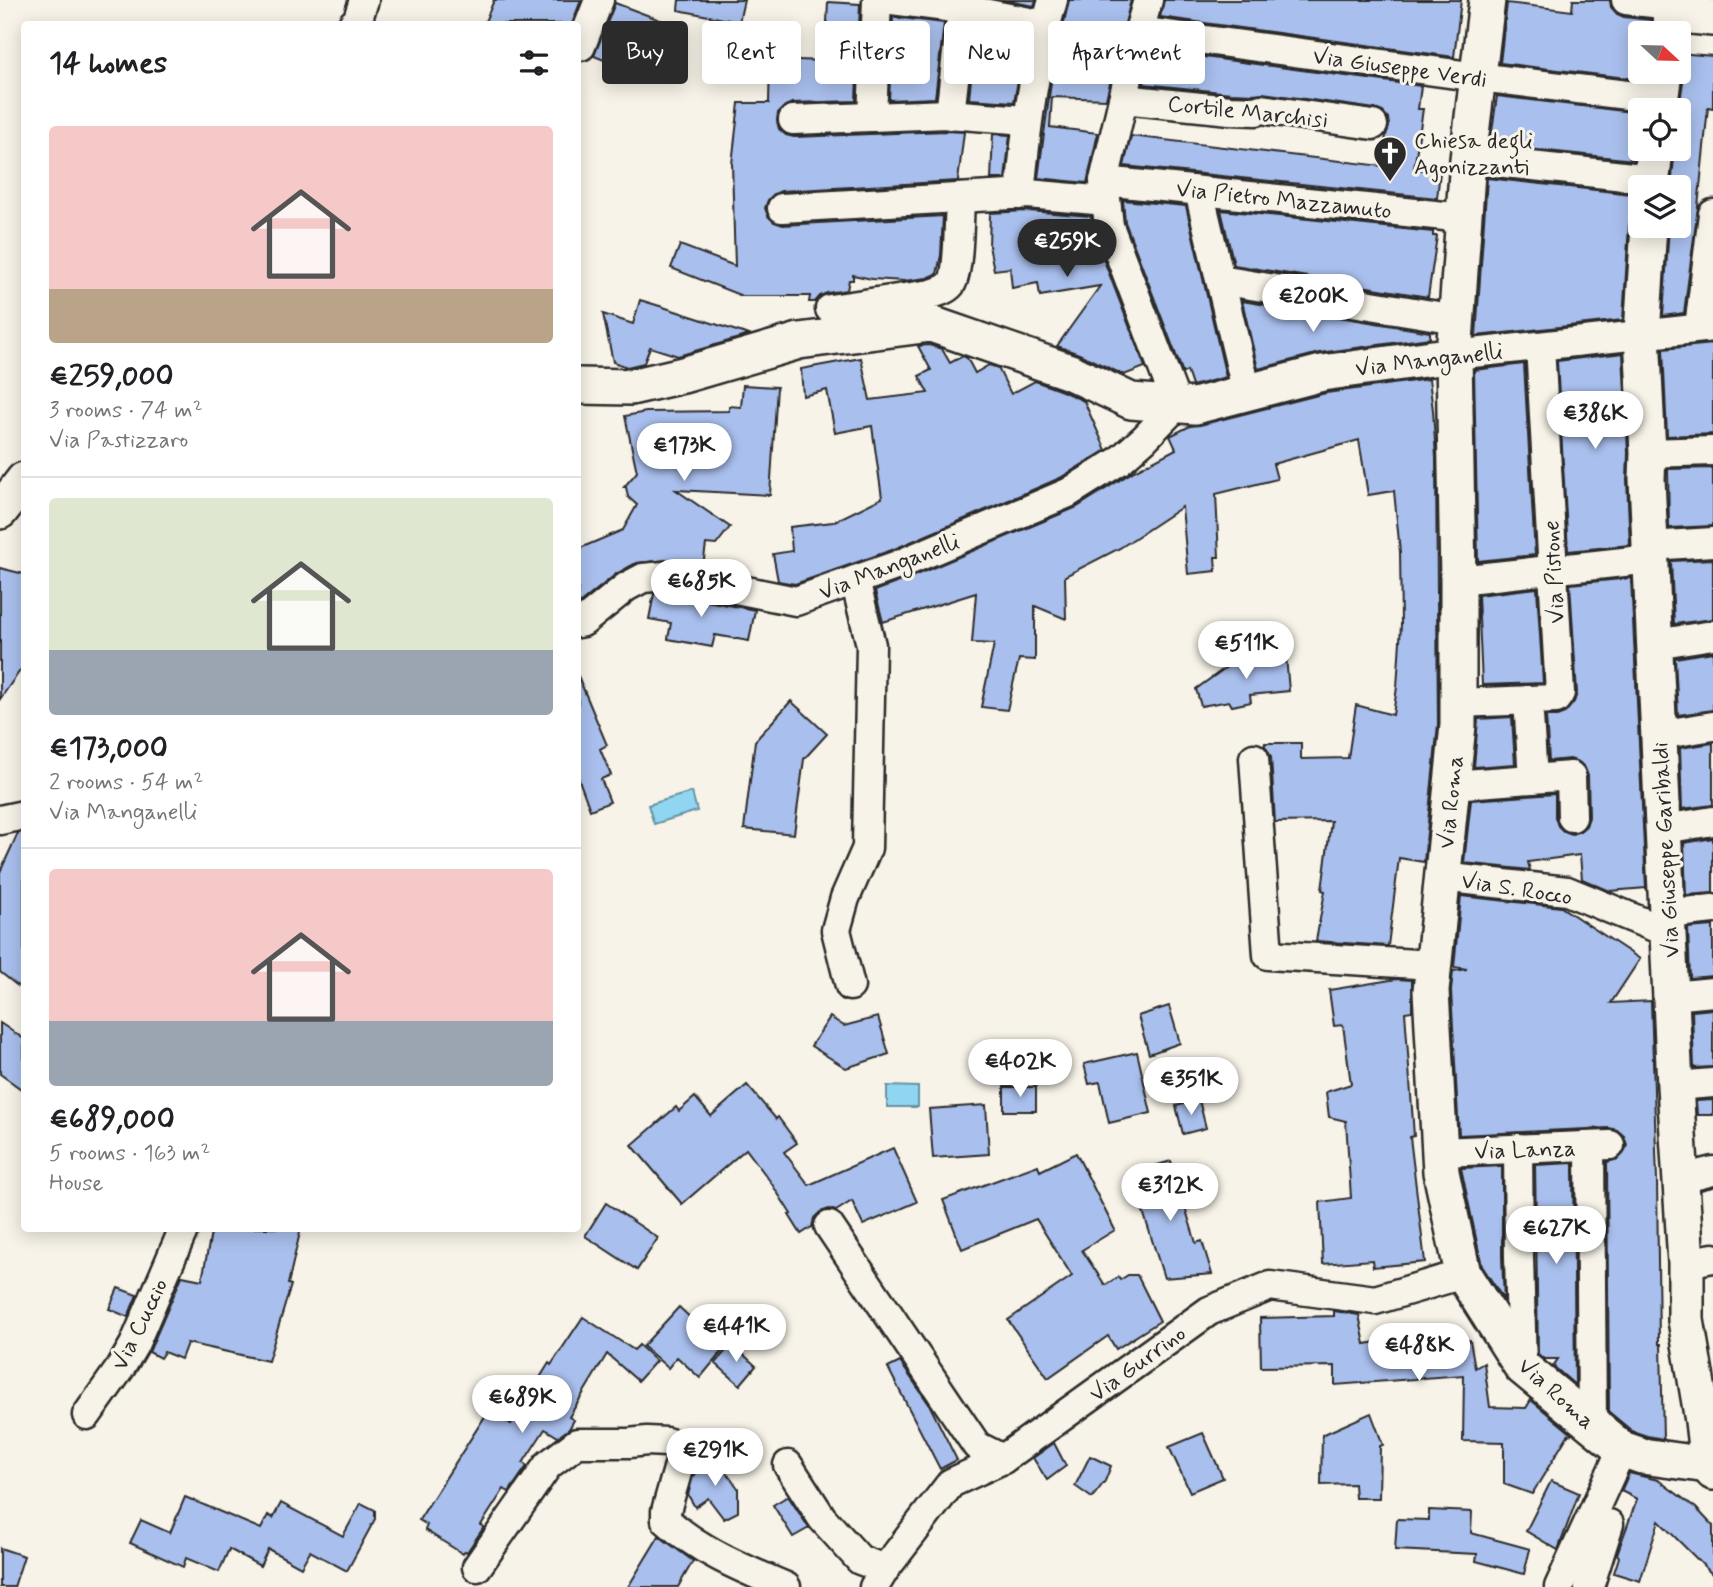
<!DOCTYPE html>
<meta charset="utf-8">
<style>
body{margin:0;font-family:Mynerve,sans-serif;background:#f6f6f6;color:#202124;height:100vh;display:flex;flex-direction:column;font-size:26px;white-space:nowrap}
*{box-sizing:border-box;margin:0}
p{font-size:23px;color:#757577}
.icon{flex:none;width:38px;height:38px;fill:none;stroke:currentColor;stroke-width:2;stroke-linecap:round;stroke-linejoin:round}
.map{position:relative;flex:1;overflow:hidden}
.drawer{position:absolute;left:21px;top:21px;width:560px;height:1211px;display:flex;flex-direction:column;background:#fff;border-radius:7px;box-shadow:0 4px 18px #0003}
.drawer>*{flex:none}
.guide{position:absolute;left:602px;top:21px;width:665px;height:63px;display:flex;gap:14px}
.needle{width:46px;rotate:112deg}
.controls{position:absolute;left:1628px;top:21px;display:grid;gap:14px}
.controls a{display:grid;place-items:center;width:63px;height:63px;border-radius:7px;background:#fff;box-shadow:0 4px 18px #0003;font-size:35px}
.price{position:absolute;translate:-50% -60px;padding:0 16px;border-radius:24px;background:#fff;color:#222;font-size:23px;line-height:46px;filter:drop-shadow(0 2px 4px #0008)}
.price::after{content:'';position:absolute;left:50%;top:42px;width:21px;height:16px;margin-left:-10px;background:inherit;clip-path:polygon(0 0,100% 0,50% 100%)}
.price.current{background:#2b2b2b;color:#fff}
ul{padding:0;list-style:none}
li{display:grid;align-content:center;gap:14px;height:371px;padding:0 28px}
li+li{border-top:2px solid #e0e0e0}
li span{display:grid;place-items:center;height:217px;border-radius:7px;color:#555}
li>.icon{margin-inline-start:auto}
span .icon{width:126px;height:126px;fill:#fffc;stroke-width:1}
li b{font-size:30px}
h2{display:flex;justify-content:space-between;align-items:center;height:84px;padding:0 28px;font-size:30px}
.pill{padding:0 24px;border-radius:7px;background:#fff;box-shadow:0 4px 18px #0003;font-size:24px;line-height:63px}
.pill.current{background:#2b2b2b;color:#fff}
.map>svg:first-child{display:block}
.water{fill:#90d6f2;stroke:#6892a2;stroke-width:2}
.building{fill:#a9bfed;stroke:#2b2b2b;stroke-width:2}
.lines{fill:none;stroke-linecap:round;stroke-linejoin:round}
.minor-casing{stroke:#2b2b2b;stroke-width:33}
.tertiary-casing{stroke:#2b2b2b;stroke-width:40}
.minor{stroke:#f7f3e8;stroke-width:28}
.tertiary{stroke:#f7f3e8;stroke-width:35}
.labels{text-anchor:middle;stroke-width:6;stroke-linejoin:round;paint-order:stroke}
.street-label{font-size:23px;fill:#2b2b2b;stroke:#f7f3e8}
.poi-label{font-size:23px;fill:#2b2b2b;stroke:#f7f3e8;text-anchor:start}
</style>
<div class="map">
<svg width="1713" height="1587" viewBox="0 0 1713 1587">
<rect width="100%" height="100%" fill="#f7f3e8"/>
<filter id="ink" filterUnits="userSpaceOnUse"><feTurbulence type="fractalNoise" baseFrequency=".0143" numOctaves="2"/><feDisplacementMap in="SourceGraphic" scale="14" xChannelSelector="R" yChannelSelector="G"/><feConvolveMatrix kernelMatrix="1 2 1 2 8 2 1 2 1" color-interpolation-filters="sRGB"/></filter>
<g filter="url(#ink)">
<g class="water">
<polygon points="692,792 697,811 654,824 648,805"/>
<polygon points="887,1086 918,1087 918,1107 887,1107"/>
</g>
<g class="building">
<polygon points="494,0 581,0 572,24 484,24"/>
<polygon points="679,0 744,0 739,22 678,10"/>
<polygon points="1003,0 1036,0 1034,6"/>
<polygon points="1069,0 1131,0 1106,99 1052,97 1050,127 1098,133 1087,183 1038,178 1052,75"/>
<polygon points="1164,0 1461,0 1454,57 1160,17"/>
<polygon points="1573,0 1610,0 1611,7 1617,14 1624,17 1651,20 1655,26 1654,33 1640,33 1640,72 1644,72 1643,80 1500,63 1507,3 1572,11"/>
<polygon points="828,2 860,4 856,101 792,103 785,106 778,113 777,121 779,129 786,135 794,137 946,131 964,132 958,181 781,191 774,194 768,200 765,208 768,216 774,222 783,225 943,216 941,255 937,274 927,278 904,281 872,279 853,275 853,280 849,280 847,290 827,293 820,296 815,302 809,302 810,296 742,296 671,268 680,245 735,266 732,164 739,103 769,103 770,59 825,61"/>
<polygon points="615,3 679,27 667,60 651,54 646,68 632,63 629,70 594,56"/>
<polygon points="893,17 944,23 935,98 889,100"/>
<polygon points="976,29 1026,38 1014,102 969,99"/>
<polygon points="1152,50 1421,86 1418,109 1423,109 1414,169 1440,172 1437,198 1124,166 1131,136 1382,166 1386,135 1389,127 1388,118 1383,112 1375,109 1263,93 1253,94 1231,93 1144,84"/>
<polygon points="1678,53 1713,56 1713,108 1708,107 1698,207 1684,313 1663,316 1669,226 1678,226 1678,187 1671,187 1675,149 1678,149 1678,115 1684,75 1683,65 1678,58"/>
<polygon points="1497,96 1640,113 1640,136 1635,146 1634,160 1490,145"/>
<polygon points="993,134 1010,135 1005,179 991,179"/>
<polygon points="1487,178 1632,194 1640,204 1640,208 1632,215 1629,225 1623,320 1476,336"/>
<polygon points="1123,200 1186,206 1226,377 1192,386 1187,371 1183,373 1125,222"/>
<polygon points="1221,210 1433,232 1433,236 1437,236 1428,297 1234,265"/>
<polygon points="1028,211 1091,216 1093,232 1145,367 1124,375 1079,354 1057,346 1100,286 1040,296 1038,283 1012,288 1010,268 994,270 989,246 990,213"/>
<polygon points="640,300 663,307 749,335 678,356 650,347 644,363 627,367 613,362 603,314 633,324"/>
<polygon points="1242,301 1430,332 1430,338 1319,353 1258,369"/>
<polygon points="1713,344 1713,434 1667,436 1663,349"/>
<polygon points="929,345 942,349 950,363 963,356 967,358 975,373 989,365 998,368 1011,394 1035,381 1062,391 1084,401 1106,450 1060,478 892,550 795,584 778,581 773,554 792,551 790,527 833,522 882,498 872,426 835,433 827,390 803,396 801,369 861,358 870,400 928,393 919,376 931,370 918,346"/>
<polygon points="1623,353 1628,453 1627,480 1630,545 1568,551 1557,361"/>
<polygon points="1524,364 1535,555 1478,561 1474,370"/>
<polygon points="1429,379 1433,410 1436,458 1438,724 1424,862 1399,858 1388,946 1316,941 1325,891 1322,890 1331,821 1275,822 1271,757 1265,746 1265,743 1301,743 1301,759 1348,758 1356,705 1393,715 1397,687 1401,625 1400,552 1394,491 1368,495 1359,440 1273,464 1277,479 1216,494 1219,557 1215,557 1216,571 1188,574 1182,507 1120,548 1065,576 1066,619 1035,606 1035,660 1019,659 1007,710 981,707 994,644 972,643 976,593 883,622 875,591 904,580 1077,507 1134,471 1176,449 1170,436 1190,426 1200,425 1326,393"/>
<polygon points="743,385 777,387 770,495 676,490 730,527 716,545 706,544 703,566 667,560 636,563 616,574 578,605 578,549 623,530 637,505 628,497 626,487 624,487 637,472 625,416 646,412 729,411 729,406 741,407"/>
<polygon points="1713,468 1713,526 1669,528 1668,469"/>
<polygon points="1713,559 1713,619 1674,624 1671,561"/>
<polygon points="0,568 24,574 24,665 0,699"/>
<polygon points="1631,578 1646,888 1610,891 1582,879 1580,855 1528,862 1530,870 1464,863 1471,800 1555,794 1555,817 1558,826 1563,831 1572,834 1580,831 1586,826 1589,817 1588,776 1585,768 1579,762 1570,759 1549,761 1546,716 1557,716 1565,713 1574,702 1577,693 1570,584"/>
<polygon points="1537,588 1543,683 1482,685 1478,595"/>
<polygon points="664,593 755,610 749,641 715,635 712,647 668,639 671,623 649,619 654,594"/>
<polygon points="1713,652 1713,710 1678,715 1675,658"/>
<polygon points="1286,656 1289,691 1250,695 1251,702 1232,706 1229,701 1201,706 1196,689 1235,661"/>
<polygon points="578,676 607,745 600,749 611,775 601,779 610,802 590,810 578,777"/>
<polygon points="791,701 827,734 804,759 794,834 744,829 755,741"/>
<polygon points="1512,717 1515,764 1474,767 1478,719"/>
<polygon points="1713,743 1713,805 1682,809 1680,748"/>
<polygon points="24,832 24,991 0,972 0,872 18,833"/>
<polygon points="1713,838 1713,893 1686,895 1684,843"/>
<polygon points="1461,896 1561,907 1640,959 1611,1003 1651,1001 1657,1180 1659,1344 1661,1344 1663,1439 1647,1436 1632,1431 1609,1412 1607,1162 1618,1159 1624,1153 1627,1145 1624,1136 1617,1130 1609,1128 1459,1135 1451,991 1453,971 1467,969 1454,967"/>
<polygon points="1713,926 1713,976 1690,978 1688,928"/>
<polygon points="1397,979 1412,980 1412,1011 1405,1012 1414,1136 1410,1137 1425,1262 1373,1267 1372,1260 1323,1264 1320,1202 1351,1198 1346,1121 1329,1117 1326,1092 1351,1084 1343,1025 1334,1026 1329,990"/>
<polygon points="1169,1006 1180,1043 1149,1054 1138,1016"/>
<polygon points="1713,1009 1713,1067 1694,1068 1692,1011"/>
<polygon points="830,1017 844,1026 878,1017 889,1054 846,1068 811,1046"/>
<polygon points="0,1023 24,1039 24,1091 0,1074"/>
<polygon points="1137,1052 1151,1113 1109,1123 1100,1082 1089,1084 1084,1064"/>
<polygon points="747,1085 776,1119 778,1117 797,1143 784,1152 809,1185 893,1148 917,1202 863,1225 852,1201 836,1211 829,1209 820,1212 814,1218 812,1227 801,1234 789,1215 791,1214 770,1181 746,1149 682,1204 632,1145 676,1107 679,1111 695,1097 711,1116"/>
<rect x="1004" y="1087" width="32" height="24"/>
<polygon points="1199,1100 1206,1128 1183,1134 1176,1106"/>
<polygon points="1713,1100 1713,1115 1697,1115 1696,1101"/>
<polygon points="986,1105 989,1154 933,1158 929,1109"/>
<polygon points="1076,1153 1115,1230 1082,1250 1105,1285 1118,1277 1120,1280 1128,1275 1137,1275 1160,1321 1116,1349 1108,1336 1048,1378 1008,1320 1072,1276 1036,1219 962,1249 943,1200 1038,1165 1040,1171"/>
<polygon points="1171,1161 1196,1243 1202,1241 1212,1274 1164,1278 1131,1173"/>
<polygon points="1573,1163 1575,1385 1553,1366 1558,1359 1544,1359 1538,1354 1535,1165"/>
<polygon points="1502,1166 1502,1257 1504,1300 1482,1266 1461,1168"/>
<polygon points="606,1203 658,1238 637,1270 585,1236"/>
<polygon points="212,1228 301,1228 288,1284 291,1285 268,1361 187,1343 181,1359 164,1352 160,1358 149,1352 182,1276 202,1280"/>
<polygon points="118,1288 137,1295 128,1317 109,1309"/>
<polygon points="679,1307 724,1349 700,1378 677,1357 668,1368 643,1346"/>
<polygon points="1334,1311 1359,1315 1365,1344 1402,1338 1403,1342 1452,1335 1452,1342 1470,1340 1475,1368 1484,1363 1490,1407 1526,1408 1531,1400 1572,1434 1568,1435 1532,1494 1504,1484 1504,1442 1463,1441 1464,1375 1423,1378 1423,1377 1414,1379 1335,1385 1335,1366 1261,1367 1260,1318 1334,1316"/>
<polygon points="583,1317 634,1350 639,1345 656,1361 638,1381 607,1354 569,1417 574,1420 569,1429 558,1437 545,1429 523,1463 527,1466 509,1492 504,1489 481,1525 484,1527 467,1552 465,1551 463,1554 425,1530 427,1525 419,1520 489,1410 511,1424 549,1363 551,1365"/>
<polygon points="732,1344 756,1366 740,1385 715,1363"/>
<polygon points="900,1362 929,1404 957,1460 940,1469 888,1368"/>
<polygon points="1371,1413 1383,1445 1380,1446 1379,1498 1355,1498 1354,1484 1321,1485 1322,1435"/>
<polygon points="1203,1433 1223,1478 1190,1492 1169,1447"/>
<polygon points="1054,1443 1066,1466 1047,1480 1033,1458"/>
<polygon points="714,1456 738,1488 738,1512 724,1519 708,1498 695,1507 688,1495 693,1476 695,1475 696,1467"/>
<polygon points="1090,1456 1111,1466 1105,1481 1092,1498 1075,1486"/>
<polygon points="1629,1473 1658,1480 1696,1508 1713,1526 1713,1575 1659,1521 1640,1581 1614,1573 1619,1557 1617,1554 1637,1499 1621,1491"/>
<polygon points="1551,1481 1579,1493 1558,1550 1526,1531"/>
<polygon points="788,1496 809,1528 793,1537 773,1505"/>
<polygon points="185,1497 261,1529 268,1515 273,1518 281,1503 343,1536 361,1503 375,1510 375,1519 347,1571 310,1551 301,1567 268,1549 260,1566 229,1549 219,1572 186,1558 183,1567 130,1543 141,1520 170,1533"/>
<polygon points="1429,1510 1472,1512 1471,1533 1530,1549 1524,1574 1476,1561 1477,1554 1395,1550 1397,1519 1429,1520"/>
<polygon points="659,1536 693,1561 678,1587 628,1587"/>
<polygon points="0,1548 24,1556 14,1587 0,1587"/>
</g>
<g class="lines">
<g class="minor-casing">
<g id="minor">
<polyline points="892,0 962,9 1045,25"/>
<polyline points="1626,0 1671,5"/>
<polyline points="353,24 357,22 364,0"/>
<polyline points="1139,31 1478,77 1660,99"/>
<polyline points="581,46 599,0"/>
<polyline points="1123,99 1230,110 1256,111 1261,109 1373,125"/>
<polyline points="950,115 963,0"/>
<polyline points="872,117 877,0"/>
<polyline points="793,120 948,114 1027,120"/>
<polyline points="1468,159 1651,179"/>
<polyline points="1104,181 1464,218"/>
<polyline points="1199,191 1247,393"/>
<path d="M 1020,195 C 1026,129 1034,63 1053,0"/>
<polyline points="782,208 1028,194 1106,201"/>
<polyline points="1220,280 1456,319"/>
<path d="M 830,309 L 931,294 C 938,292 946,290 951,284 C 959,274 959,214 960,198"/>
<polyline points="1699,328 1713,214"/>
<polyline points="1454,355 1713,327"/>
<polyline points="1648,453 1713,451"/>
<polyline points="1650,546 1713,542"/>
<polyline points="1458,580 1651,559"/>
<polyline points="578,623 583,622 626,587 643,578 665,576 701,582 796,601 898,565 1068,493 1119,461 1144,439 1177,405 1109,226 1104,181 1139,31 1148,0"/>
<polyline points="1655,644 1713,635"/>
<polyline points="1528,700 1533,779"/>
<polyline points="1458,703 1556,699 1560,693 1540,346"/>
<polyline points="1659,735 1713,726"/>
<polyline points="1254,758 1268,955 1433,965"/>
<polyline points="1452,785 1571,776 1572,817"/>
<polyline points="0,820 24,815"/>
<polyline points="1664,829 1713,821"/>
<polyline points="1442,877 1567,891 1669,933"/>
<polyline points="1667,914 1713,909"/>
<polyline points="850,986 836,930 845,898 867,848 871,645 855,580"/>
<polyline points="1672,996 1713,992"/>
<polyline points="1675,1086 1713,1083"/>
<polyline points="1590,1146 1592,1424"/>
<polyline points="1518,1148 1519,1257 1522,1367"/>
<polyline points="1440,1152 1610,1145"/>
<polyline points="1681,1179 1713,1171"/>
<polyline points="829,1226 977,1446 1003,1459"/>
<polyline points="1686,1263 1713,1258"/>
<polyline points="87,1415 121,1367 134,1345 184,1228"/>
<polyline points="788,1465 822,1518 860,1560 885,1569"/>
<path d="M 477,1567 L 548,1465 L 577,1443 L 629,1443 L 647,1441 L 666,1442 L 676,1445 L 682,1455 L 666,1511 L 666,1520 C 699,1551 744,1569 786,1587"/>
<polyline points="874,1587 885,1569 951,1483 1003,1459 1209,1311 1270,1286 1375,1300 1463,1274"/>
<polyline points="1559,1587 1622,1449"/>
<polyline points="1589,1587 1609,1524"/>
</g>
</g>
<g class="tertiary-casing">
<g id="tertiary">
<polyline points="1487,0 1468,159 1454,355 1458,580 1458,725 1431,991 1441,1172 1463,1274 1522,1367 1622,1449 1642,1456 1708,1465"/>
<polyline points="1670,14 1713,18"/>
<polyline points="1659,110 1664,72"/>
<polyline points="1651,187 1655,149"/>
<polyline points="1649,226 1642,334 1648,453 1647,479 1675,1086 1686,1263 1686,1320 1703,1421 1708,1465 1713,1472"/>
<polyline points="578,386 631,387 683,375 799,341 931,324 1070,372 1131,401 1195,406 1322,373 1454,355"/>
<polyline points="0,511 24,480"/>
</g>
</g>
<use href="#minor" class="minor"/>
<use href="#tertiary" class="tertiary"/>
</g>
</g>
<defs>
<g id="church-pin" transform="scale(1.75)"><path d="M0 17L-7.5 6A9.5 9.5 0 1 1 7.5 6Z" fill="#2b2b2b" stroke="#f7f3e8"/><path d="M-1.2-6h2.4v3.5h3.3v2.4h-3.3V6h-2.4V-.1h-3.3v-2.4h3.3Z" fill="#fff"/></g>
</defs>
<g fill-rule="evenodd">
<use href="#church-pin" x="1390" y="153"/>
</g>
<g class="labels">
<g class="street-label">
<text transform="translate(1400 67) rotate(8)" y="8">Via Giuseppe Verdi</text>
<text transform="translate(1248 111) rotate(6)" y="8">Cortile Marchisi</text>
<text transform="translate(1284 199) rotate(6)" y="8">Via Pietro Mazzamuto</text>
<text transform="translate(1429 359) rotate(-7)" y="8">Via Manganelli</text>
<text transform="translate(889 566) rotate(-21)" y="8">Via Manganelli</text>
<text transform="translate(1553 572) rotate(-93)" y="8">Via Pistone</text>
<text transform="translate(1450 802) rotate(-84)" y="8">Via Roma</text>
<text transform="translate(1665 850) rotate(-93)" y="8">Via Giuseppe Garibaldi</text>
<text transform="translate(1517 888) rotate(9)" y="8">Via S. Rocco</text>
<text transform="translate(1525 1149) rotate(-2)" y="8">Via Lanza</text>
<text transform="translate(139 1324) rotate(-64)" y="8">Via Cuccio</text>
<text transform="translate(1137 1363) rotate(-36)" y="8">Via Gurrino</text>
<text transform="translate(1557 1393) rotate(42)" y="8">Via Roma</text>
</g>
<g class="poi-label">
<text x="1414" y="148">Chiesa degli<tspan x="1414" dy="26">Agonizzanti</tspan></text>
</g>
</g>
</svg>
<div class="controls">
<a><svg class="needle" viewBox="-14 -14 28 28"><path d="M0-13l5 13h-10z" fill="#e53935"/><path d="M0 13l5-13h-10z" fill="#757577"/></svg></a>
<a><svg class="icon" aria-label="locate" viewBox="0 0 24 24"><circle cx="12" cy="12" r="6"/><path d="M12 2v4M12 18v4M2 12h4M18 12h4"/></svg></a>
<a><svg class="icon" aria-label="layers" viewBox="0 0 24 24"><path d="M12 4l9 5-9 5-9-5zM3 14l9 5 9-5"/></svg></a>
</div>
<b class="price current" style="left:1067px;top:279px">€259K</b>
<b class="price" style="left:1313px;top:334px">€200K</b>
<b class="price" style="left:1595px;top:451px">€386K</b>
<b class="price" style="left:684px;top:483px">€173K</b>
<b class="price" style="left:701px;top:619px">€685K</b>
<b class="price" style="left:1246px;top:681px">€511K</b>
<b class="price" style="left:1020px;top:1099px">€402K</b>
<b class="price" style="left:1191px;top:1117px">€351K</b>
<b class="price" style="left:1170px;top:1223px">€312K</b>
<b class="price" style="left:1556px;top:1266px">€627K</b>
<b class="price" style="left:736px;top:1364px">€441K</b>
<b class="price" style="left:1419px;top:1383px">€488K</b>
<b class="price" style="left:522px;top:1435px">€689K</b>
<b class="price" style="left:715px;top:1488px">€291K</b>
<div class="guide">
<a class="pill current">Buy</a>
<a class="pill">Rent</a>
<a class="pill">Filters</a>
<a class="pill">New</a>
<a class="pill">Apartment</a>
</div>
<section class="drawer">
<h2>14 homes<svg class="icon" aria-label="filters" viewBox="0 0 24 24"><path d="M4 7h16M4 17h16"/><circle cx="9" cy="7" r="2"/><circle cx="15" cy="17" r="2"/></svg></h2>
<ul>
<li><span style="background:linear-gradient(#f6c9c9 75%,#b9a48a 0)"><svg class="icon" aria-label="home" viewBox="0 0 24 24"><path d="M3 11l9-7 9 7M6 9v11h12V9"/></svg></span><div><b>€259,000</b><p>3 rooms · 74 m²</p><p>Via Pastizzaro</p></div></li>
<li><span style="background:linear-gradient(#dfe7d0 70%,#9aa5b1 0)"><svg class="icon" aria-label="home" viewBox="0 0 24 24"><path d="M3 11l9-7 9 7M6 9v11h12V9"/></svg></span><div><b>€173,000</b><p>2 rooms · 54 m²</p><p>Via Manganelli</p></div></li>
<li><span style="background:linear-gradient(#f6c9c9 70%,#9aa5b1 0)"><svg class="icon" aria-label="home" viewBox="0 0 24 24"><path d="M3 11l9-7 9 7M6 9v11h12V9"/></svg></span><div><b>€689,000</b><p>5 rooms · 163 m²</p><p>House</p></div></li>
</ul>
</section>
</div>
